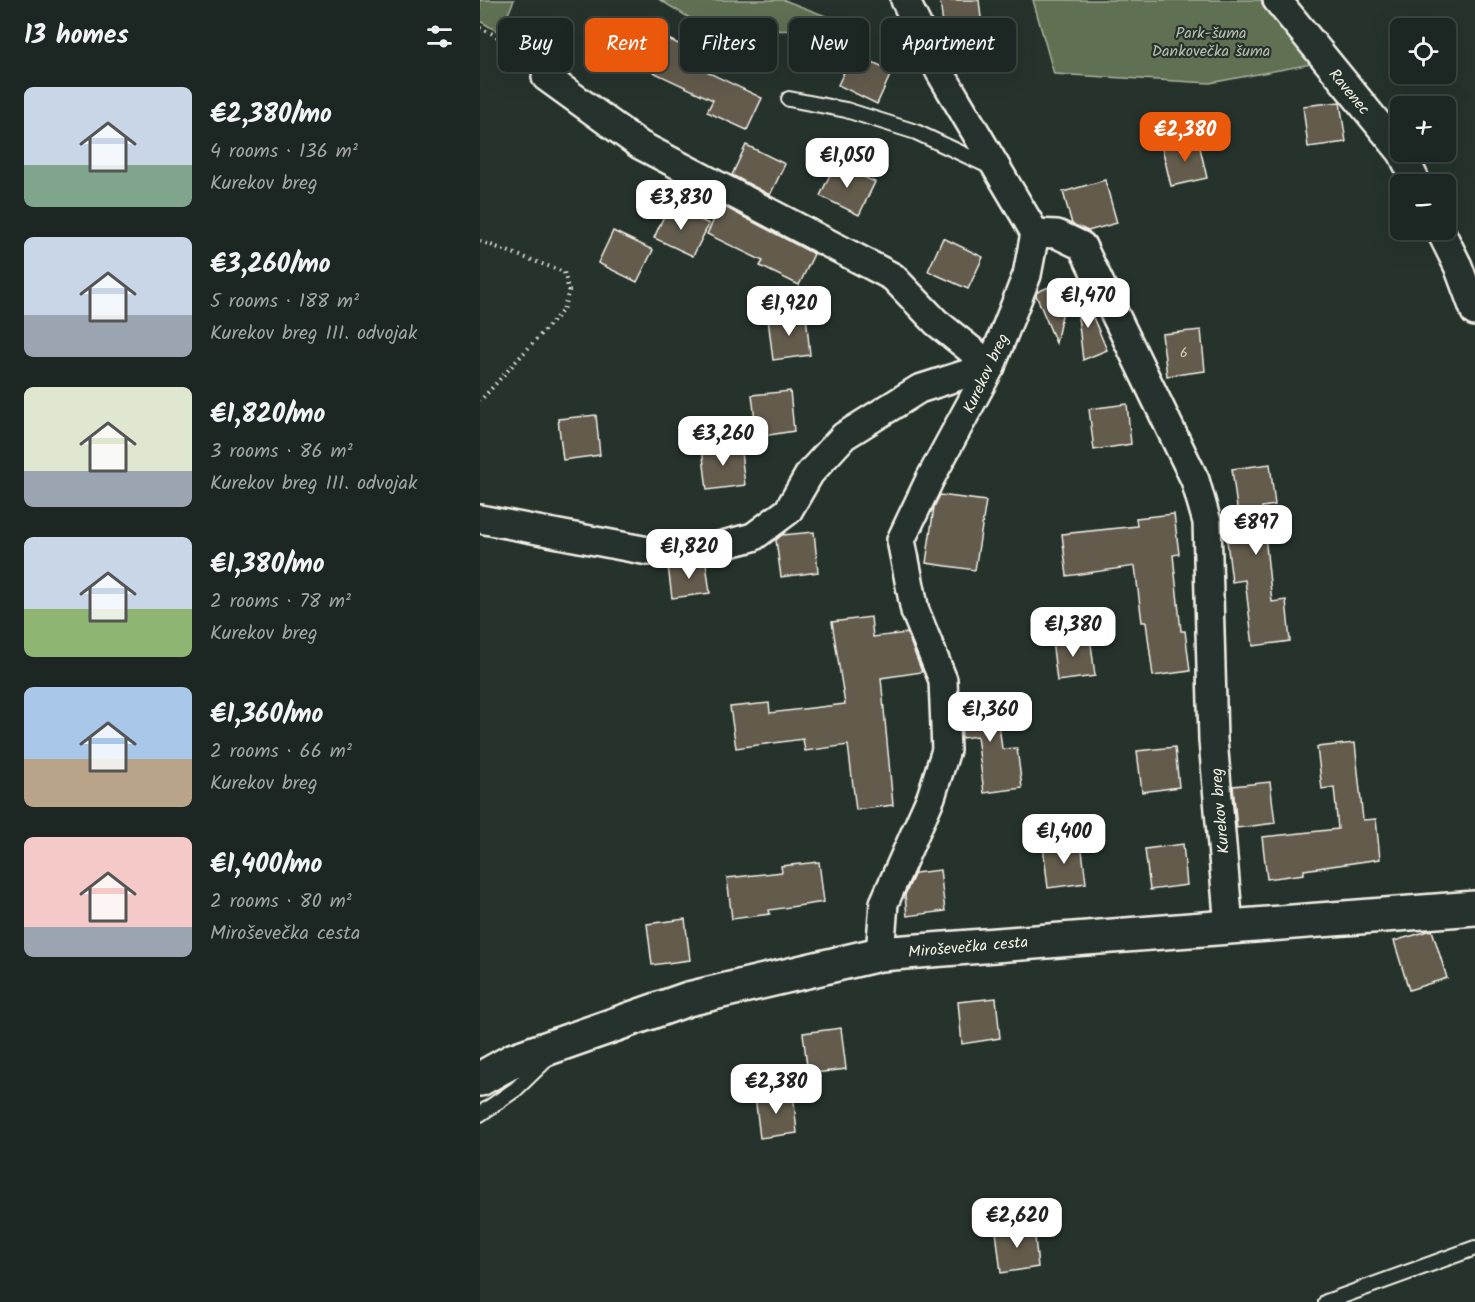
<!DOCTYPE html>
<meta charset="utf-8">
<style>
body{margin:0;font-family:Kalam,sans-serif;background:#29322f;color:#f1f3f6;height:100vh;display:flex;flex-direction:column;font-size:22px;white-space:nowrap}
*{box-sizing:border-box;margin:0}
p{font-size:20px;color:#a0a5a5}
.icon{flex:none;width:33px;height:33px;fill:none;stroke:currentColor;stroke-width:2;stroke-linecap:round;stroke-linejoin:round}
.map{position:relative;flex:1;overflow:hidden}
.side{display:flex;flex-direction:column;background:#1c2622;width:480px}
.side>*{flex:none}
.banner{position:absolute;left:18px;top:18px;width:570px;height:54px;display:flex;gap:12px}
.fabs{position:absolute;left:910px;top:18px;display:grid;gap:12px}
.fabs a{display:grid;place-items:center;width:66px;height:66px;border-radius:9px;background:#1c2622;box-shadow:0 6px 24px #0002,0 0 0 2px #3a4340;font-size:30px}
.price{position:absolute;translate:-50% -51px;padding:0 14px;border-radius:12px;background:#fff;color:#222;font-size:20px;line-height:39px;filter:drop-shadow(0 2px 3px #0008)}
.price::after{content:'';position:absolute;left:50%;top:36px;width:18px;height:14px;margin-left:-9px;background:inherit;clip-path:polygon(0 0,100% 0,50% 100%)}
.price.selected{background:#ea580c;color:#fff}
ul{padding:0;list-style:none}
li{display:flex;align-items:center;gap:18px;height:150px;padding:0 24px}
li span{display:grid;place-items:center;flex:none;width:168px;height:120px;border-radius:9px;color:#555}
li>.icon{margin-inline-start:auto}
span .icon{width:72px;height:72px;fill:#fffc;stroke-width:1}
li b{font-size:26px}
h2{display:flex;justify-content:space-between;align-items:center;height:72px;padding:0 24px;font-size:26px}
.chip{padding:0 21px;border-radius:9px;background:#1c2622;box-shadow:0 6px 24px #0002,0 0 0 2px #3a4340;font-size:21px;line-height:54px}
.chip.selected{background:#ea580c;color:#fff}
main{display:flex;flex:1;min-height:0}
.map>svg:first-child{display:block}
.green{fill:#617152;stroke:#aab19d;stroke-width:1.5}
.building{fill:#645c4e;stroke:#f4f1e8;stroke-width:1.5}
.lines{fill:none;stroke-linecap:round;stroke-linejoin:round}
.lane-casing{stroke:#f4f1e8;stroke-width:18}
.street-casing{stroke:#f4f1e8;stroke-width:32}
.secondary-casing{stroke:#f4f1e8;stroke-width:38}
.path{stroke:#f4f1e8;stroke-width:4;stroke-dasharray:1.5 4.5;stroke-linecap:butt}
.lane{stroke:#26332d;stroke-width:14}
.street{stroke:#26332d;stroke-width:27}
.secondary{stroke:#26332d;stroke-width:33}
.labels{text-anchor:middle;stroke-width:4.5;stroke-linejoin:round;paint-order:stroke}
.number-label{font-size:14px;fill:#d0ccc2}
.park-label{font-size:16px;fill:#b9beac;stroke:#26332d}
.street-label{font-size:16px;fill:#f4f1e8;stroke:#26332d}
</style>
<main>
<section class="side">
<h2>13 homes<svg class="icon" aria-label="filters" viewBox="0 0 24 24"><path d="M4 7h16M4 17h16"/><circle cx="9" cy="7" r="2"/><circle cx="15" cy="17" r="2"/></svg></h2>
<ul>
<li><span style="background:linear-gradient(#c9d6e8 65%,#7fa58c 0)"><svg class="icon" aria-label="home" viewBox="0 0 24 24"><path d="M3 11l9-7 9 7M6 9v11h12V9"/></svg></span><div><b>€2,380/mo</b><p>4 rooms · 136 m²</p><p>Kurekov breg</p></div></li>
<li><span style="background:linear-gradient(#c9d6e8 65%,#9aa5b1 0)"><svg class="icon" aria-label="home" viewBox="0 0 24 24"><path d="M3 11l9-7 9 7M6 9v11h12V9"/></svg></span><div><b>€3,260/mo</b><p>5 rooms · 188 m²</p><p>Kurekov breg III. odvojak</p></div></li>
<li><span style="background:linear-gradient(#dfe7d0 70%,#9aa5b1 0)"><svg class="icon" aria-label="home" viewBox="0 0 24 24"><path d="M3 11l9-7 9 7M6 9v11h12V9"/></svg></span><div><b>€1,820/mo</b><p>3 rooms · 86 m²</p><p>Kurekov breg III. odvojak</p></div></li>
<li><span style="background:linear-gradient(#c9d6e8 60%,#8fb573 0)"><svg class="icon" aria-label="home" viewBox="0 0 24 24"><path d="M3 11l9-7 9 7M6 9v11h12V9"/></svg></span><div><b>€1,380/mo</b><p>2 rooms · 78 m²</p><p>Kurekov breg</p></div></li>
<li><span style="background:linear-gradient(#a9c7e8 60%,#b9a48a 0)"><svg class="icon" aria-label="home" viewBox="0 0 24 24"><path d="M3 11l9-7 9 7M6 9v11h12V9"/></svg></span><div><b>€1,360/mo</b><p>2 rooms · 66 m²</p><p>Kurekov breg</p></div></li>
<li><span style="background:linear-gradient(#f6c9c9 75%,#9aa5b1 0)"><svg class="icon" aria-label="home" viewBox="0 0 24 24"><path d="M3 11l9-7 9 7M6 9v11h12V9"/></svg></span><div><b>€1,400/mo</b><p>2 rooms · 80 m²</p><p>Miroševečka cesta</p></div></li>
</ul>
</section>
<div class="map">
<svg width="995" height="1302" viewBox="0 0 995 1302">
<rect width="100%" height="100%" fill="#26332d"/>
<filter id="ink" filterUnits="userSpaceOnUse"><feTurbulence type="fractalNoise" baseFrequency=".0167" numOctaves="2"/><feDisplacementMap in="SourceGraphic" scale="12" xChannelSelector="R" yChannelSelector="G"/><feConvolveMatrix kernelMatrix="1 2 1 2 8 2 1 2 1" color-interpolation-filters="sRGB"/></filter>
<g filter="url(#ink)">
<g class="green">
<polygon points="0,0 34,0 20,33 0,21"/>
<polygon points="180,0 304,0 356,20 353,30 231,31"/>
<polygon points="553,0 786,0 837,63 730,83 574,74"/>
</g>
<g class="building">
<polygon points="460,0 499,0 503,36 465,42"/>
<polygon points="174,32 213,51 208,63 282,98 267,130 227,112 233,100 158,65"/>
<polygon points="373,53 412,71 397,104 358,85"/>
<polygon points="860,102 866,142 828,147 823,106"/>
<polygon points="718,139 727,178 691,186 682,148"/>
<polygon points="266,145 305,164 290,195 252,175"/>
<polygon points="355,164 395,182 379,215 340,196"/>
<polygon points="625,180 637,223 608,231 592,224 583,192"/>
<polygon points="189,205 229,224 213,256 174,238"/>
<polygon points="241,205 334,254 319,285 280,266 283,261 227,234"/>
<polygon points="133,231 173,250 157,282 118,263"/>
<polygon points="463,238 503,257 488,289 448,271"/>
<polygon points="590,278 576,343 556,295 557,292"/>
<polygon points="601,289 627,350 603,360 595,291"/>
<polygon points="326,315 330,355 293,360 288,319"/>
<polygon points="721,330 725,371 687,376 682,334"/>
<polygon points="310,391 314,431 277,437 272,395"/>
<polygon points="647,404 651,444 614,450 609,409"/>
<polygon points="116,415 120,455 83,460 78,419"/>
<polygon points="260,444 265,485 227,490 222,448"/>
<polygon points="790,464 795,505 782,507 792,602 806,600 810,641 773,646 765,580 752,582 747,541 761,539 752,469"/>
<polygon points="460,495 506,501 495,570 446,563 454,507"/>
<polygon points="694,514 699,554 693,555 701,631 705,631 710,671 673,676 666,622 662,622 655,566 587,576 582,534 657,526 656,518"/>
<polygon points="334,532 338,572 301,577 296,540 302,535"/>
<polygon points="226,563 230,593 192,598 188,566"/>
<polygon points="391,617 393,637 427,633 442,672 401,678 413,805 376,810 368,745 325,751 323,739 256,748 250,707 289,703 290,713 365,704 352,622"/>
<polygon points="610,636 615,676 577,681 572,640"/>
<polygon points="515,692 522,749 537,748 542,788 504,793 497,736 482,738 479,696"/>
<polygon points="875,743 883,820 896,819 900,859 824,870 824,874 787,879 782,837 858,829 854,787 842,789 837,747"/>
<polygon points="695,747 699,787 662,792 657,751"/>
<polygon points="790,782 795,823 757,828 753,786"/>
<polygon points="601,842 606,883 568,888 563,846"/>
<polygon points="703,844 707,885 670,890 665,849"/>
<polygon points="339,862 344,902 289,910 290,914 252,919 247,878 302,872 301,866"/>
<polygon points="460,870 465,911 427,916 425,895 435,873"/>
<polygon points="205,919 210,960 172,965 167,924"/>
<polygon points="952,930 967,978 929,990 914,941"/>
<polygon points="516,998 520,1038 482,1044 478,1002"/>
<polygon points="361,1028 366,1069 328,1074 323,1033"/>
<polygon points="313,1092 317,1133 280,1138 275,1096"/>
<polygon points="554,1227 558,1267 521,1273 516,1231"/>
</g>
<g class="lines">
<g class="lane-casing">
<g id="lane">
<polyline points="309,99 366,110 436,132 513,168"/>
<polyline points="0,1114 36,1089 68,1058"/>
<polyline points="846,1302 995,1248"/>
</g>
</g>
<g class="street-casing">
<g id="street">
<polyline points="425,0 460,72 555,233"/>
<polyline points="797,0 922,153 937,184"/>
<polyline points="66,77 160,145 413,277 456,322 511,366"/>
<polyline points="960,230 978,266 995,312"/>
<polyline points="555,233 577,234 602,246 715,480 727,522 733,740 749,927"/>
<polyline points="0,519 168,551 235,547 273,537 308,511 330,473 364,436 439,389 511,366"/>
<polyline points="400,954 404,903 451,797 466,750 463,680 435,611 421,540 450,479 511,366 547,275 555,233"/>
</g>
</g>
<g class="secondary-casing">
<polyline id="secondary" points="0,1079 34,1060 208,999 400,954 995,908"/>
</g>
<g class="path">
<polyline points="0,28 15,35 47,61"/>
<polyline points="0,241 84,272 89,291 83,310 0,401"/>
</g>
<use href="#lane" class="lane"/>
<use href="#street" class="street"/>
<use href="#secondary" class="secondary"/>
</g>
</g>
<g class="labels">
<g class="number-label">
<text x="704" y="357">6</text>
</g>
<g class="park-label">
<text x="731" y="38">Park-šuma<tspan x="731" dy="18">Dankovečka šuma</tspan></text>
</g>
<g class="street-label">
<text transform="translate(870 91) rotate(50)" y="6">Ravenec</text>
<text transform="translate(505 373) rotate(-65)" y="6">Kurekov breg</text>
<text transform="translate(739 811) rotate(-95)" y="6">Kurekov breg</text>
<text transform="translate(488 946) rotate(-5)" y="6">Miroševečka cesta</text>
</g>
</g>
</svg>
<div class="fabs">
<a><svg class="icon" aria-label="locate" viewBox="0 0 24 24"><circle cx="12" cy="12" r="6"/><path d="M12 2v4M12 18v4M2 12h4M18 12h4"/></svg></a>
<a>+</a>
<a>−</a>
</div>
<b class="price selected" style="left:705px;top:163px">€2,380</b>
<b class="price" style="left:367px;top:189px">€1,050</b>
<b class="price" style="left:201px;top:231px">€3,830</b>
<b class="price" style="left:608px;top:329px">€1,470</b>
<b class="price" style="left:309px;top:337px">€1,920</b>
<b class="price" style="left:243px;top:467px">€3,260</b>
<b class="price" style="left:776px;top:556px">€897</b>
<b class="price" style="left:209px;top:580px">€1,820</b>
<b class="price" style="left:593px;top:658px">€1,380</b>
<b class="price" style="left:510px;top:743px">€1,360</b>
<b class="price" style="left:584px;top:865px">€1,400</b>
<b class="price" style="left:296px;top:1115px">€2,380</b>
<b class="price" style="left:537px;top:1249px">€2,620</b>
<div class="banner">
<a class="chip">Buy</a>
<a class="chip selected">Rent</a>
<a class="chip">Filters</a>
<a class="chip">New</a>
<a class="chip">Apartment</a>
</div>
</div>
</main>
